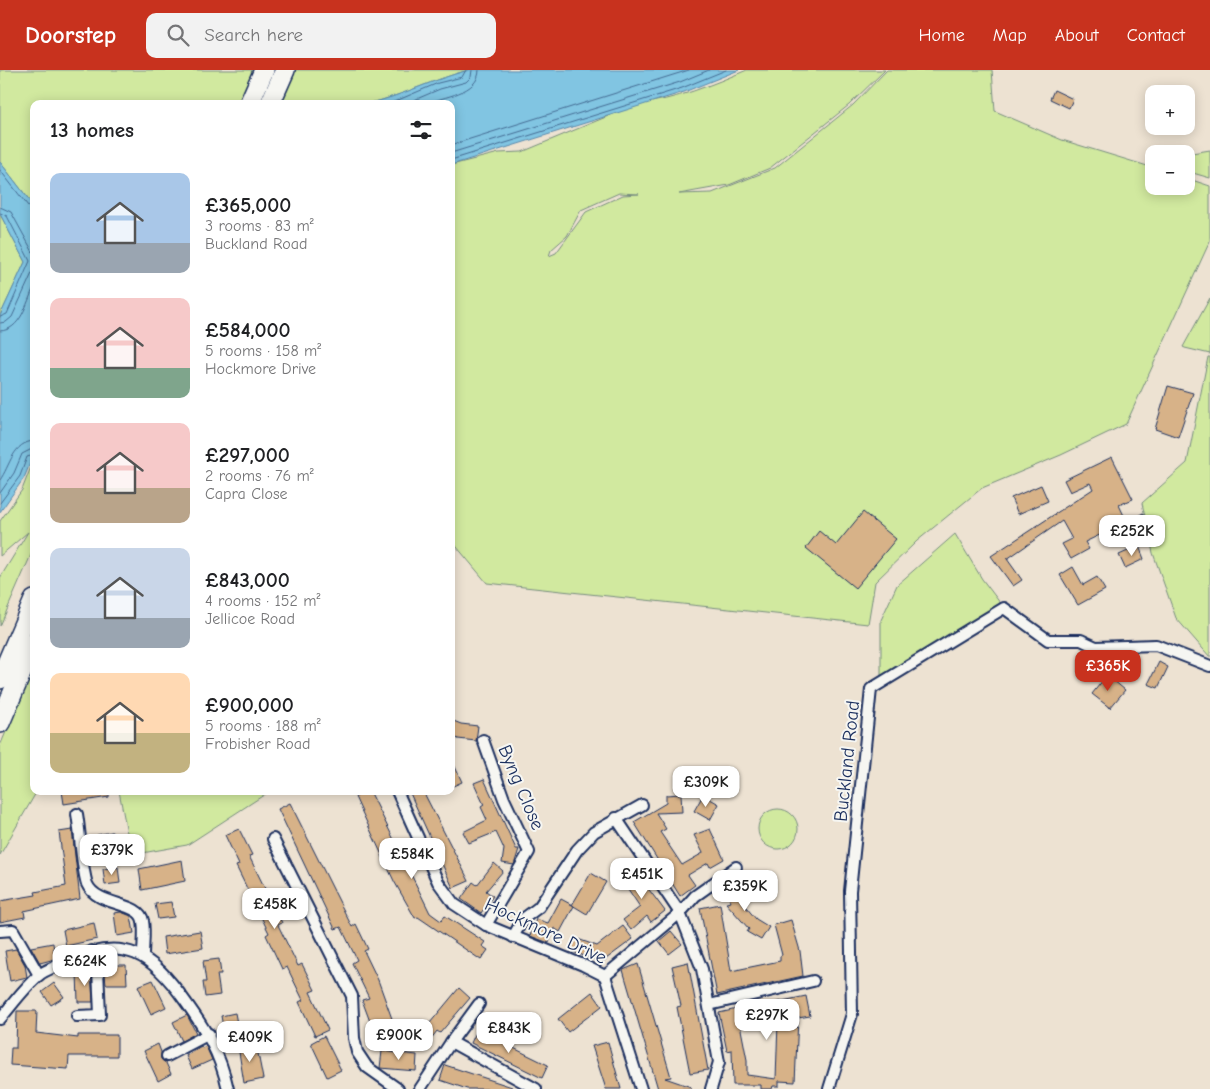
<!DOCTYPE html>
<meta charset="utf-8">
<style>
body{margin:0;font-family:"Comic Neue",sans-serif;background:#f2f2f2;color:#202124;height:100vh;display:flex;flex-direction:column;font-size:19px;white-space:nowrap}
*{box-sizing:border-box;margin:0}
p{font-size:16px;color:#757577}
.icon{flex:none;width:28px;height:28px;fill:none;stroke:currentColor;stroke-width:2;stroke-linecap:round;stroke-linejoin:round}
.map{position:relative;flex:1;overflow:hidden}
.side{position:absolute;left:30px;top:30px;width:425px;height:695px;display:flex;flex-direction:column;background:#fff;border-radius:10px;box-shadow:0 2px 12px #0003}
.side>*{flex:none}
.fabs{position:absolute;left:1145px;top:15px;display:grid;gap:10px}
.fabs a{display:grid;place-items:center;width:50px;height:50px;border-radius:10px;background:#fff;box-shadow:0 2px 12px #0003;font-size:25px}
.price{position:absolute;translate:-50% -42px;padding:0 11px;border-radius:10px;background:#fff;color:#222;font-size:16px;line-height:32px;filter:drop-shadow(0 1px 2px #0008)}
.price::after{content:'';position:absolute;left:50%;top:30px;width:15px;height:11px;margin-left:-8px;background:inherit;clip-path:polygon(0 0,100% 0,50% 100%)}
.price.current{background:#c8321e;color:#fff}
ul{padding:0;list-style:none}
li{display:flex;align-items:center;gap:15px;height:125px;padding:0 20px}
li span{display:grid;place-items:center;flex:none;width:140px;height:100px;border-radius:10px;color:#555}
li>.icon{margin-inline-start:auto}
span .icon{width:60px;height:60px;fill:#fffc;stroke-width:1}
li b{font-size:21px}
h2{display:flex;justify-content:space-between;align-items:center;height:60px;padding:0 20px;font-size:21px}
header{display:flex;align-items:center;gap:30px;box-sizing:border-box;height:70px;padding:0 25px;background:#c8321e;color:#fff}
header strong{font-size:24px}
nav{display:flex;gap:28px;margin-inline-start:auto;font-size:18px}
.search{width:350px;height:45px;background:#f2f2f2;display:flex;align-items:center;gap:12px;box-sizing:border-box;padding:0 18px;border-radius:10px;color:#757577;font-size:19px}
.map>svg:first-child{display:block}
.green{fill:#d1e99f;stroke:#768c7e;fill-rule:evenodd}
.water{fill:#81c5e2;stroke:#5889ad}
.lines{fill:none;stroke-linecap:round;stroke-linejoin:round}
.shore{stroke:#446b93;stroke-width:1}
.building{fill:#d7b288;stroke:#1b2f5e}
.street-casing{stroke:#1b2f5e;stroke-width:14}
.highway-casing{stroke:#1b2f5e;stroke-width:22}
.street{stroke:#f6f6f2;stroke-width:10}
.highway{stroke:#f6f6f2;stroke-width:19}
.labels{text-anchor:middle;stroke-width:4;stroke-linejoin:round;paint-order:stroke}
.street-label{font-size:19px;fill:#1b2f5e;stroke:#f6f6f2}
</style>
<header>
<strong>Doorstep</strong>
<div class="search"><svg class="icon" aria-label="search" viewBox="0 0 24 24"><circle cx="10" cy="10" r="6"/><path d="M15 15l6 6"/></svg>Search here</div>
<nav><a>Home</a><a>Map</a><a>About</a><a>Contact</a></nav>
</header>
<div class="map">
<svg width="1210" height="1019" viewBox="0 0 1210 1019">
<rect width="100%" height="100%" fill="#ede2d2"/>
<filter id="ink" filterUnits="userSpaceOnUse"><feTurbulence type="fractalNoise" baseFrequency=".02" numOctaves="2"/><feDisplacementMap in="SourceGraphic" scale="10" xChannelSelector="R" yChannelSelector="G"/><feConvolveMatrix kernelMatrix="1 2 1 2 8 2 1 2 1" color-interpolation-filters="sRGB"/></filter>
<g filter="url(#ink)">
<g class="green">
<path d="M 0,0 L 469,0 C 434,9 402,26 367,34 L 34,34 L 34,136 L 0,92 Z"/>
<path d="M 747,0 L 885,0 L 849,35 L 770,98 L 729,115 L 679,124 L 712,123 L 775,98 L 853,35 L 887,0 L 992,0 L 995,41 L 1062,70 L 1154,98 L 1154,116 L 1186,116 L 1186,108 L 1210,116 L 1210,171 L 1126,354 L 1061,385 L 982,418 L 917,471 L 875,512 L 868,554 L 487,513 L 451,470 L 451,95 L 499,83 L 522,82 L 637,34 C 676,30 711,15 747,0 ZM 619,123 L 639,124 L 623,125 L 586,142 L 556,183 L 549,186 L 551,180 L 567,166 L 581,140 Z"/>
<polygon points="1210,80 1210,108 1186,101 1186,84"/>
<polygon points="0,144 25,192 0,246"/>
<polygon points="1210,228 1210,284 1185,278 1183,277"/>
<polygon points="1208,287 1210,287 1210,587 1176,548 1153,483 1142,433 1187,393"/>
<polygon points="34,389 34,478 0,556 0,508 28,462 0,486 0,451 22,420"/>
<polygon points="955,464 982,509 1004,538 881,608 881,550 897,515"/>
<polygon points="34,595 34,721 37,721 0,785 0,676"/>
<polygon points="119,721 270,721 187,775 131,785 129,788 128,768"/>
<circle cx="778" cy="759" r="20"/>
</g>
<g class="water">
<path d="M 469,0 L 739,0 L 684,22 L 451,95 L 451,34 L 367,34 C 402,26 434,9 469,0 Z"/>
<polygon points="0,92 34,136 34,384 24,408 0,442 0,246 25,192 0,144"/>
</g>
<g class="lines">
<g class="shore">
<polyline points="389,34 438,13 462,7 466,0"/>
<polyline points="405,34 440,19 466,12 471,7 472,0"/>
<path d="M 425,34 C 443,26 479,24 479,0"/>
<polyline points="451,75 689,0"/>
<polyline points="451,83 680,12 709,0"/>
<polyline points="451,90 682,18 726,0"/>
<polyline points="0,100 28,136 34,138"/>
<polyline points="0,137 11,142 34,184"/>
<polyline points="0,143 7,146 30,191 7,244 0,247"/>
<polyline points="0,253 6,252 12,247 34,199"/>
<path d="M 0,261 C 21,260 26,234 34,217"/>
<path d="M 0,410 C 10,396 13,372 34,371"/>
<polyline points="0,423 14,403 22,384 34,378"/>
<polyline points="0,433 20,406 27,387 34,385"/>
</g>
</g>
<g class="building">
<polygon points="1054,20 1073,29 1069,38 1050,29"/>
<polygon points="1168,316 1193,323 1178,367 1155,359"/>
<polygon points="1112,387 1133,429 1119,435 1127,452 1085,472 1089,479 1071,489 1062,474 1072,469 1062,451 1007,489 1022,510 1013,516 991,486 1093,419 1090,413 1070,422 1064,410"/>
<polygon points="1041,415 1048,431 1018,444 1011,428"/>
<polygon points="863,442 896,469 855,518 806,478 819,461 836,475"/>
<polygon points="1143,443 1148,452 1131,460 1127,452"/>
<polygon points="1139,476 1144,489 1125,498 1119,485"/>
<polygon points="1073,497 1083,515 1097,507 1105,520 1078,535 1060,505"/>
<polygon points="1159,592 1168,597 1158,618 1148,614"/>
<polygon points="1107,605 1125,620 1110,638 1092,624"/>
<polygon points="451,650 461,654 478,656 476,671 458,669 451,664"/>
<polygon points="451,688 462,712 451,717"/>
<polygon points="484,709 516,779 519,779 514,795 502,793 504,779 496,762 469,773 463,762 487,750 481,737 484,735 474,713"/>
<polygon points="62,721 109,721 109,727 64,734"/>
<polygon points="368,721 370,721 430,843 441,851 445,846 485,872 482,876 488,880 481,890 418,847 415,848 394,811 355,727"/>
<polygon points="409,721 423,721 469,811 453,818"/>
<polygon points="681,724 682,742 656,743 666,759 660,762 682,795 703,783 694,765 710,759 724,789 710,797 708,793 688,805 695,815 680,826 634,752 666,733 666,725"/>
<polygon points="703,725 719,734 710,750 694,741"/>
<polygon points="290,733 352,857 356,854 368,879 364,881 378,910 395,957 375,965 362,930 369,928 352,893 357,890 341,857 335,859 278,739"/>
<polygon points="239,759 252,785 249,786 282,853 278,855 298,896 302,894 315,920 310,922 328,960 315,966 299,932 303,930 287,897 282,899 266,865 269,863 236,796 239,795 225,765"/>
<polygon points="72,760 80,829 24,841 25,847 0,852 0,831 36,825 35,822 66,816 59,762"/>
<polygon points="112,762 115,777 100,780 97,765"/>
<polygon points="182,790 185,811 142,820 139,799"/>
<polygon points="494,793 503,801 486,821 493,826 481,843 461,829 473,812 477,815"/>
<polygon points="118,797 120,813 105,815 103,799"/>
<polygon points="638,799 649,815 647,817 665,841 651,852 647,846 631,860 623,850 640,837 622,810"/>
<polygon points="591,803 606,812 587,844 572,835"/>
<polygon points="738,812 747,828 741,831 756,849 769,857 761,870 747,862 749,859 726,833 731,832 725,820"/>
<polygon points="561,829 574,836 560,862 554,858 549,873 530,866 536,849 548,853"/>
<polygon points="171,832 174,847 158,849 155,834"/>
<polygon points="720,834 731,901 780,891 780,886 782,885 774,855 791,850 800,881 803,906 717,925 700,838"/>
<polygon points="121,842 131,846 134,863 117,866 114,843"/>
<polygon points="94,853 97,869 66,876 63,860"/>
<polygon points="623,856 633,869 602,892 570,881 575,868 597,876"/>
<polygon points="200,861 203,878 165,884 163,867"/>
<polygon points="671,861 682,874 669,884 659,871"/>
<polygon points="53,873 55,889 40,893 31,877"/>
<polygon points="16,879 25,895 27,907 10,911 5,881"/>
<polygon points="219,889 221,904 217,904 220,925 205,927 203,912 206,912 203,891"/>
<polygon points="688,892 708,1000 690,1003 677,937 681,936 672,896"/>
<polygon points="638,894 671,1007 665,1008 691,1017 691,1019 658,1019 623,900"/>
<polygon points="126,895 127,914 106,914 104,895"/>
<polygon points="91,901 93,932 78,932 77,902"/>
<polygon points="153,910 166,937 151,944 138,916"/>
<polygon points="54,913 64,927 51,935 42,922"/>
<polygon points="459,918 470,928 440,963 437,961 427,974 420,968 420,965"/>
<polygon points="592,922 602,936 568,962 558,949"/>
<polygon points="806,926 810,946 798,948 795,1012 779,1011 779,1016 773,1016 772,1019 761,1019 761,1015 733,1015 732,980 727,981 719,943 737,939 747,990 747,1005 776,1009 778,952 763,955 759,936"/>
<polygon points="17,941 37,941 36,963 78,968 78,965 117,965 117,986 69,986 68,999 10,995 11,978 16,978"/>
<polygon points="235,943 238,959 224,962 221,946"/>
<polygon points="187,945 196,963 182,971 173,952"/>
<polygon points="477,960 548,995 542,1008 471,973"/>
<polygon points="324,966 341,1000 327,1007 311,973"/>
<polygon points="608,972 621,1019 606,1019 592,976"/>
<polygon points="256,973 263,1009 244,1013 238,976"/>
<polygon points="158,974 161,982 161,989 166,993 171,1004 158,1011 144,981"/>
<polygon points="201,976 202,978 206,976 212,990 192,999 186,986"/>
<polygon points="382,981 417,985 416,1001 380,998"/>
<polygon points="445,995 512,1017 512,1019 467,1019 440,1010"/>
</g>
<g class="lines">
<g class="street-casing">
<g id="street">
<polyline points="483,670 504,729 529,782 486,855"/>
<polyline points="397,721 438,812 454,834 486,855 583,895 605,906 641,1019"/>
<path d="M 77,744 C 80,761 82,800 87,814 C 97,837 140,831 143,851 C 145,862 143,875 143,886"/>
<polyline points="616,748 680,843 702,899 719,992 711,1019"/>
<polyline points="273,769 352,926 354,968 357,982 367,997 398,1019"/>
<polyline points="0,861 13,860 39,905"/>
<polyline points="513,867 523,849 539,837 577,780 594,762 642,735"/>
<polyline points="605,906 680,843 695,826 736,797"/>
<polyline points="709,935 813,911"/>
<polyline points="77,946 100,945 98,899 91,881"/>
<path d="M 0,949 C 12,935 24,918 38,906 C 45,899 59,896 68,891 C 124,865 152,884 185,931 C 206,960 220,983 228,1019"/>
<polyline points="451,972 536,1019"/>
<polyline points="167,986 209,964"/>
<polyline points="420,1019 451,972 479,934"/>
<polyline points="829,1019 852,944 850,821 871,619 1004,538 1048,570 1081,570 1096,577 1156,575 1210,596"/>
</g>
</g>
<g class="highway-casing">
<g id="highway">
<polyline points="249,34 264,0"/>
<polyline points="270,34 285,0"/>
<polyline points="0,609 34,530"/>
<polyline points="0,653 34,573"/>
</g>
</g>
<use href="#street" class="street"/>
<use href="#highway" class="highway"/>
</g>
</g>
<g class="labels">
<g class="street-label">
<text transform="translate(846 691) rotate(-84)" y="7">Buckland Road</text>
<text transform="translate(522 717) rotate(67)" y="7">Byng Close</text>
<text transform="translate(546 860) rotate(25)" y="7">Hockmore Drive</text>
</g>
</g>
</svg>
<div class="fabs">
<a>+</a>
<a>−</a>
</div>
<b class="price" style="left:1132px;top:487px">£252K</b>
<b class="price current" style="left:1108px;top:622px">£365K</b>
<b class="price" style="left:706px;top:738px">£309K</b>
<b class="price" style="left:112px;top:806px">£379K</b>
<b class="price" style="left:412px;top:810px">£584K</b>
<b class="price" style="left:642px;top:830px">£451K</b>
<b class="price" style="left:745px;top:842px">£359K</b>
<b class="price" style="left:275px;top:860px">£458K</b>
<b class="price" style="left:85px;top:917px">£624K</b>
<b class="price" style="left:767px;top:971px">£297K</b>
<b class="price" style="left:509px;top:984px">£843K</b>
<b class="price" style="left:399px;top:991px">£900K</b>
<b class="price" style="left:250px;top:993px">£409K</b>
<section class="side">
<h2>13 homes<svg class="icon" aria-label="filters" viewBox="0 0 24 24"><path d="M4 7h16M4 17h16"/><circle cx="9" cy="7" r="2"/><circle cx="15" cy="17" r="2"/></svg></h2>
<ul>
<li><span style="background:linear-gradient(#a9c7e8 70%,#9aa5b1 0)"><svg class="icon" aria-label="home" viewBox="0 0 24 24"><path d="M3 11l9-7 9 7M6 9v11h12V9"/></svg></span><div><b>£365,000</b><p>3 rooms · 83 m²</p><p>Buckland Road</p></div></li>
<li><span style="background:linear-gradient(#f6c9c9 70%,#7fa58c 0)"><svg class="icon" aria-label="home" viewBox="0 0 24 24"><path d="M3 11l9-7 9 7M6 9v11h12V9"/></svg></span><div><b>£584,000</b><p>5 rooms · 158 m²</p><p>Hockmore Drive</p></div></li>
<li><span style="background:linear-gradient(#f6c9c9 65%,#b9a48a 0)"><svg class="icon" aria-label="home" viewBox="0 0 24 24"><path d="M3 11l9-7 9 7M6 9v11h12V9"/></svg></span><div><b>£297,000</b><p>2 rooms · 76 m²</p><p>Capra Close</p></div></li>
<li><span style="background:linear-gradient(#c9d6e8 70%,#9aa5b1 0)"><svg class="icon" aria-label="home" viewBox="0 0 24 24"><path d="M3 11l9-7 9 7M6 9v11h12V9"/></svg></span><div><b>£843,000</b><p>4 rooms · 152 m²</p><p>Jellicoe Road</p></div></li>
<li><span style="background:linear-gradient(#ffd9b3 60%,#c2b280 0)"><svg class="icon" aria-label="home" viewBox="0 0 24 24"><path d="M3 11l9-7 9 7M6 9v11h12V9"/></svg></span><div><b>£900,000</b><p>5 rooms · 188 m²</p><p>Frobisher Road</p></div></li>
</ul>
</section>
</div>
